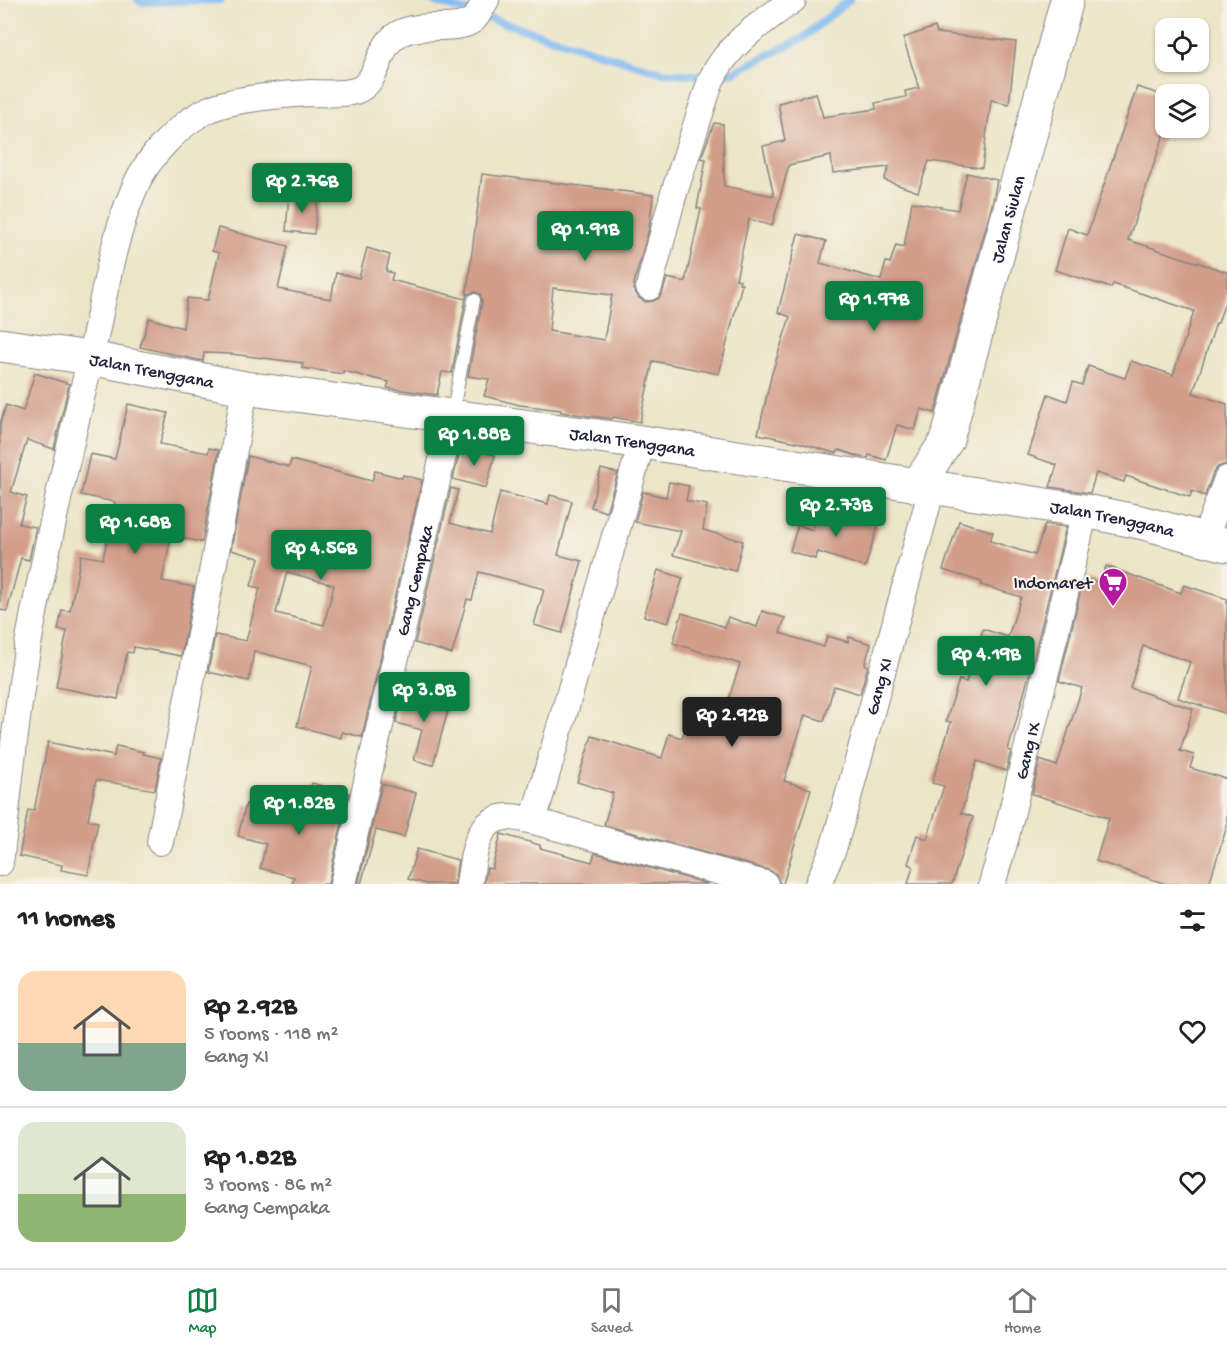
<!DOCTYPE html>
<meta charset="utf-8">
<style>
body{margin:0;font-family:"Gochi Hand",sans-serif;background:#f6f6f6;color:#222;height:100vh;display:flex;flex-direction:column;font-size:22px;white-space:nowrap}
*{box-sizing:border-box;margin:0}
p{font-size:20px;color:#767676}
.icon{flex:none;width:33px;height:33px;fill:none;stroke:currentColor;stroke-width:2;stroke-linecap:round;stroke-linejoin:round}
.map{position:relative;height:884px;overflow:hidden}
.side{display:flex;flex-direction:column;background:#fff;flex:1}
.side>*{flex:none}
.fabs{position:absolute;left:1155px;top:18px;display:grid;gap:12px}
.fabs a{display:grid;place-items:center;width:54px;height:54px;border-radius:12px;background:#fff;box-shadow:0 2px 4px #0004;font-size:30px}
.price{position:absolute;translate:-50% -51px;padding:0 14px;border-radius:6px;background:#0b8043;color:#fff;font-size:20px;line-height:39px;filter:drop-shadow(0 2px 3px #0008)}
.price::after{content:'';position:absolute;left:50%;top:36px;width:18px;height:14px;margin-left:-9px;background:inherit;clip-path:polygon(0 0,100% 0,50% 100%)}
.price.selected{background:#222;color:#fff}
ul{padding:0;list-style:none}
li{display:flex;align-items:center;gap:18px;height:150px;padding:0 18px}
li+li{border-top:2px solid #e0e0e0}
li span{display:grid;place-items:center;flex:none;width:168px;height:120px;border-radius:18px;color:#555}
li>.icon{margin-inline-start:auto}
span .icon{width:72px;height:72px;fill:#fffc;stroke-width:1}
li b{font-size:26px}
h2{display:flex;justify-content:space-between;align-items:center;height:72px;padding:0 18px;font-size:26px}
.tabs{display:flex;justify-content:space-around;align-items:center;height:84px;border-top:2px solid #e0e0e0;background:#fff;font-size:16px;color:#767676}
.tabs a{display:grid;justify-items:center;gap:3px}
.tabs .selected{color:#0b8043}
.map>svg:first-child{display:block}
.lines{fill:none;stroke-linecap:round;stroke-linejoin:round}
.stream{stroke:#7fbaf1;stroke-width:8}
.building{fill:#d29d89;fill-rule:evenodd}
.lane-casing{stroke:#878481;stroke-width:14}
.street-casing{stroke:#878481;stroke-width:28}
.secondary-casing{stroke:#878481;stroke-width:35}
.lane{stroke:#fff;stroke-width:12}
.street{stroke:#fff;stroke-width:26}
.secondary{stroke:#fff;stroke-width:33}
.labels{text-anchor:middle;stroke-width:4.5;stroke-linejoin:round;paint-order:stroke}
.street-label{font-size:18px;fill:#22223b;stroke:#f7f3e8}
.poi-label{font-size:18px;fill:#22223b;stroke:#f7f3e8;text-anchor:end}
</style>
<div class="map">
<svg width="1227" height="884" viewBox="0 0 1227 884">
<rect width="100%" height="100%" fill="#f7f3e8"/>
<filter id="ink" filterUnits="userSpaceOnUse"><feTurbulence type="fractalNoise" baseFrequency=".0167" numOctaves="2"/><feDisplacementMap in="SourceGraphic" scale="12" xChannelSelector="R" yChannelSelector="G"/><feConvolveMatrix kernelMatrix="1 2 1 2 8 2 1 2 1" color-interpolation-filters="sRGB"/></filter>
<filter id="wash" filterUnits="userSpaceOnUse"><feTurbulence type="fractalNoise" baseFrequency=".008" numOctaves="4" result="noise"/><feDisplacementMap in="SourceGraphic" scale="24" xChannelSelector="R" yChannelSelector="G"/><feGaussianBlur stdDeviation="1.35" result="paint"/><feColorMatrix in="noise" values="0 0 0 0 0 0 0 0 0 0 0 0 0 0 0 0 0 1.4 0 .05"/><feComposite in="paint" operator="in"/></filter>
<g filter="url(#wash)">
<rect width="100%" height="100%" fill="#ece5c7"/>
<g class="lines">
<g class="stream">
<polyline points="138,0 142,2 221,0"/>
<polyline points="430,0 661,72 709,76 734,72 803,38 849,0"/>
</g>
</g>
<g id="blocks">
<g class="building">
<path d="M 935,27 L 937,33 L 1016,42 L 1009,104 L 991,100 L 982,168 L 929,161 L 918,192 L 884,180 L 889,167 L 833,173 L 831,156 L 789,165 L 772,226 L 749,219 L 736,279 L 740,280 L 739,283 L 742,284 L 719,374 L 653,361 L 640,422 L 613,417 L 612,419 L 561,412 L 561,410 L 520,405 L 484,396 L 489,379 L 468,376 L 482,302 L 480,294 L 475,292 L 468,294 L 466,298 L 452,373 L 442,372 L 437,395 L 387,388 L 389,382 L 343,371 L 343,374 L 302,368 L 303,363 L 231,354 L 204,353 L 203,361 L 140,347 L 149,318 L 183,328 L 187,298 L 208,300 L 219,253 L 212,251 L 218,228 L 288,246 L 278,289 L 331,299 L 336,273 L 359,278 L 367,248 L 390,255 L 386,271 L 393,273 L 391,280 L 466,299 L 482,174 L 653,195 L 649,229 L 634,283 L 634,290 L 639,298 L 646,302 L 653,301 L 659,298 L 663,291 L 667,278 L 685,282 L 701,209 L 697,208 L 706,159 L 701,158 L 714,123 L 723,124 L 724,186 L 774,196 L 763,146 L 785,141 L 778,103 L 816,93 L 823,117 L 876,109 L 875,103 L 906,97 L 905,91 L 919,88 L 903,38 ZM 553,288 L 612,295 L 604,340 L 549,331 Z"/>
<polygon points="1137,87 1166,96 1166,129 1128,240 1227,272 1227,296 1218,323 1216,323 1193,393 1227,404 1227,464 1218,467 1213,473 1205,496 1192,491 1190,497 1126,476 1124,482 1096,473 1090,493 1050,487 1057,465 1028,455 1048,394 1067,401 1073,382 1082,385 1088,366 1125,378 1131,361 1173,375 1194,311 1113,284 1111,288 1055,270 1068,228 1087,235"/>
<polygon points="967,173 997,180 993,201 935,413 921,409 915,430 897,425 886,460 869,455 868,458 860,457 839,450 837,453 831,452 801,443 758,434 772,373 790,317 778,312 798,234 826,241 820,263 881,280 886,262 890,263 896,245 904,247 912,202 958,210"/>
<polygon points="289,194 318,197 314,234 286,231"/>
<polygon points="35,373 69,384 54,449 27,440 11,492 27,497 19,524 36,527 29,560 21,558 7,611 0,610 0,424 6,405 23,411"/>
<polygon points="128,404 168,413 160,444 208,453 209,448 219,450 202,542 171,536 162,581 194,587 181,656 134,647 133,653 127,652 118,699 56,687 67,631 58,630 62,610 70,611 81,555 103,559 115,502 81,495 90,454 115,459"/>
<polygon points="461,446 495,455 486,488 453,479"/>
<path d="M 248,456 L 289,467 L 291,460 L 372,481 L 375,471 L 402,478 L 403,475 L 422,480 L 362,737 L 342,732 L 341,738 L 297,726 L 312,666 L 254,651 L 249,681 L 208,672 L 215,635 L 246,641 L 260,588 L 251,586 L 259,558 L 231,550 ZM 287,572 L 334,585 L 324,625 L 276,613 Z"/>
<polygon points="601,469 618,473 606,512 591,507"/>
<polygon points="669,482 689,486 686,501 707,505 703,530 743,541 735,571 673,555 681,531 635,522 643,492 666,497"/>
<polygon points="451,488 458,490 450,523 490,534 500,492 548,504 550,495 572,501 558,555 582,561 562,633 534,625 544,589 479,572 472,600 467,599 452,654 415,643"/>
<polygon points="820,508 878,526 865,567 818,552 815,559 790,551 798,525 813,530"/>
<polygon points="959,521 993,532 990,541 1035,555 1045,524 1066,527 1030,672 1008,750 1011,751 1006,771 977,761 961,813 973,817 952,884 908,884 913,866 908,864 917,835 927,839 944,786 932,783 951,722 946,721 959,680 966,682 983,629 1008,637 1021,597 981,585 982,582 943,570"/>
<polygon points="1106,566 1181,593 1184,585 1227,599 1227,714 1178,698 1190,662 1143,646 1130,688 1193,709 1180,751 1194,755 1190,768 1227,779 1227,826 1209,884 1166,884 1096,861 1109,818 1032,794 1040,760 1057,766 1082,688 1059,681 1084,578 1100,583"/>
<polygon points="658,570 683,578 668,623 644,616"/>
<polygon points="762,611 785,618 780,633 824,647 827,636 848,642 849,637 871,644 865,664 868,666 860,694 834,686 824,721 805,715 784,781 811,789 783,884 780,884 776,874 769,870 604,825 613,793 577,782 592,736 662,758 669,734 682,738 690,713 721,722 740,664 673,643 682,613 725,627 728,617 757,627"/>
<polygon points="403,691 450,703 433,765 414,760 422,730 396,723"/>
<polygon points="48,742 114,756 116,746 144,752 143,754 161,758 155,790 96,780 88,820 98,822 88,875 61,870 62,865 19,856 28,810 34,811"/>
<polygon points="312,783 349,793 328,884 292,884 294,877 260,868 266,844 238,836 246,804 302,817"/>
<polygon points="382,784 416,793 404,837 376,830 361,884 358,884"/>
<polygon points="501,834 540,845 540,848 592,862 595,853 708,884 484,884 487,868 492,869"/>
<polygon points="417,849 458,860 454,884 426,884 408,879"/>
</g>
</g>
</g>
<g filter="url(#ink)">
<use href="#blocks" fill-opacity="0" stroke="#878481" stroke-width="1.5"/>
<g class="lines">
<g class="lane-casing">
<polyline id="lane" points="452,416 474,300"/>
</g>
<g class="street-casing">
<g id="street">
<path d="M 649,287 L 673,196 L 711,80 C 729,43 761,23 793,0"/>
<polyline points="1205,538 1227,479"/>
<polyline points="533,821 642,442"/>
<polyline points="160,842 214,562 245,388"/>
<path d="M 0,863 C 9,792 15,720 27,650 C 44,556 66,462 88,369 C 102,310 110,246 134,189 C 146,159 180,122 210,109 C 231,99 286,94 310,93 C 324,93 341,95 355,91 C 376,85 377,57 389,42 C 410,16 455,36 474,19 C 479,14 482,6 486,0"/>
<path id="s1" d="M 343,884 L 452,417"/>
<path d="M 469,884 C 473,862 474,825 500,818 C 510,815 523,819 533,821 L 765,884"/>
<path id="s2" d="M 818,884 L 833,849 L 847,801 L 932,488"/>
<path id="s3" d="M 992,884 L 1006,836 L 1085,511"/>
</g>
</g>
<g class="secondary-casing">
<g id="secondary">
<path id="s4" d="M 0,345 L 90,358 L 245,388 L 642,442 L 1085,511 L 1140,522 L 1227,545"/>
<path id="s5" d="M 917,486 L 947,440 L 1067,0"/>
</g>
</g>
<use href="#lane" class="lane"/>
<use href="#street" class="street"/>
<use href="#secondary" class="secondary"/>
</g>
</g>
<defs>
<g id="supermarket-pin" transform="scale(1.5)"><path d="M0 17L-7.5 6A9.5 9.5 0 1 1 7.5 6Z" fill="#b5179e" stroke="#f7f3e8"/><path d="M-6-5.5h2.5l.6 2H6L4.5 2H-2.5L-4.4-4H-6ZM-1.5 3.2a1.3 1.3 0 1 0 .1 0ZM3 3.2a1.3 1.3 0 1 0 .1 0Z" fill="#fff"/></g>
</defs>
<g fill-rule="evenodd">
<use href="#supermarket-pin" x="1113" y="582"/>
</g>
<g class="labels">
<g class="street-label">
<text dy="6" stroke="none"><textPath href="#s5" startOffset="284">Jalan Siulan</textPath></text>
<text dy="6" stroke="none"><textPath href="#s4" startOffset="154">Jalan Trenggana</textPath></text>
<text dy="6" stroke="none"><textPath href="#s4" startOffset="640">Jalan Trenggana</textPath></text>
<text dy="6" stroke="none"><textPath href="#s4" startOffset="1126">Jalan Trenggana</textPath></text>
<text dy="6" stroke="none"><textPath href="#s1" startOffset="312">Gang Cempaka</textPath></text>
<text dy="6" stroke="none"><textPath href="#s2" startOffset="207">Gang XI</textPath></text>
<text dy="6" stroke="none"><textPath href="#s3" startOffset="138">Gang IX</textPath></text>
</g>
<g class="poi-label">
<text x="1092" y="588">Indomaret</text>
</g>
</g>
</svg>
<div class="fabs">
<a><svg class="icon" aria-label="locate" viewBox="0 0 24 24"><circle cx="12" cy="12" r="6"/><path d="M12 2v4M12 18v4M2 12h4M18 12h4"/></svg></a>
<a><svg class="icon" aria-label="layers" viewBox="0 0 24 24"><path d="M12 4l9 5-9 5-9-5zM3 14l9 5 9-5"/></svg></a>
</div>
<b class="price" style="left:302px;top:214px">Rp 2.76B</b>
<b class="price" style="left:585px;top:262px">Rp 1.91B</b>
<b class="price" style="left:874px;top:332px">Rp 1.97B</b>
<b class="price" style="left:474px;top:467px">Rp 1.88B</b>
<b class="price" style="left:836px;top:538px">Rp 2.73B</b>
<b class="price" style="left:135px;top:555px">Rp 1.68B</b>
<b class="price" style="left:321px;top:581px">Rp 4.56B</b>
<b class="price" style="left:986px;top:687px">Rp 4.19B</b>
<b class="price" style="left:424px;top:723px">Rp 3.8B</b>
<b class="price selected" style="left:732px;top:748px">Rp 2.92B</b>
<b class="price" style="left:299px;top:836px">Rp 1.82B</b>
</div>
<section class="side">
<h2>11 homes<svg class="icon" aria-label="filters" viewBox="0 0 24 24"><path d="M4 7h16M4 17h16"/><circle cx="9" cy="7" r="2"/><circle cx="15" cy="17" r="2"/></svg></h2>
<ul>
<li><span style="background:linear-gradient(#ffd9b3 60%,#7fa58c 0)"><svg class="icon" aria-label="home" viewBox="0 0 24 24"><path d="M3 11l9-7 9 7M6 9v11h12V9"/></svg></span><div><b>Rp 2.92B</b><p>5 rooms · 118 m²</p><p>Gang XI</p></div><svg class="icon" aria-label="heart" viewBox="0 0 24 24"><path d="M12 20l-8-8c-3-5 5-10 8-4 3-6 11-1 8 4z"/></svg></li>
<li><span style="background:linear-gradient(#dfe7d0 60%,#8fb573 0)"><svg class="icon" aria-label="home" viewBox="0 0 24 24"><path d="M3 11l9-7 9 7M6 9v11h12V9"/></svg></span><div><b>Rp 1.82B</b><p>3 rooms · 86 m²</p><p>Gang Cempaka</p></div><svg class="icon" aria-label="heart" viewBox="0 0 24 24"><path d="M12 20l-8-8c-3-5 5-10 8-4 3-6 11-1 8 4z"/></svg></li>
</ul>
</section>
<nav class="tabs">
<a class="selected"><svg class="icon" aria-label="map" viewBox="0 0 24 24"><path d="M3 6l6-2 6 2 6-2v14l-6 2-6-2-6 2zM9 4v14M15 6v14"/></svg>Map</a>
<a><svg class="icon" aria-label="saved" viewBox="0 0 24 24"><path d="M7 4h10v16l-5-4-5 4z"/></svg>Saved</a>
<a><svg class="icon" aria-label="home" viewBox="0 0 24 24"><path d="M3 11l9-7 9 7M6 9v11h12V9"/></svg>Home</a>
</nav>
